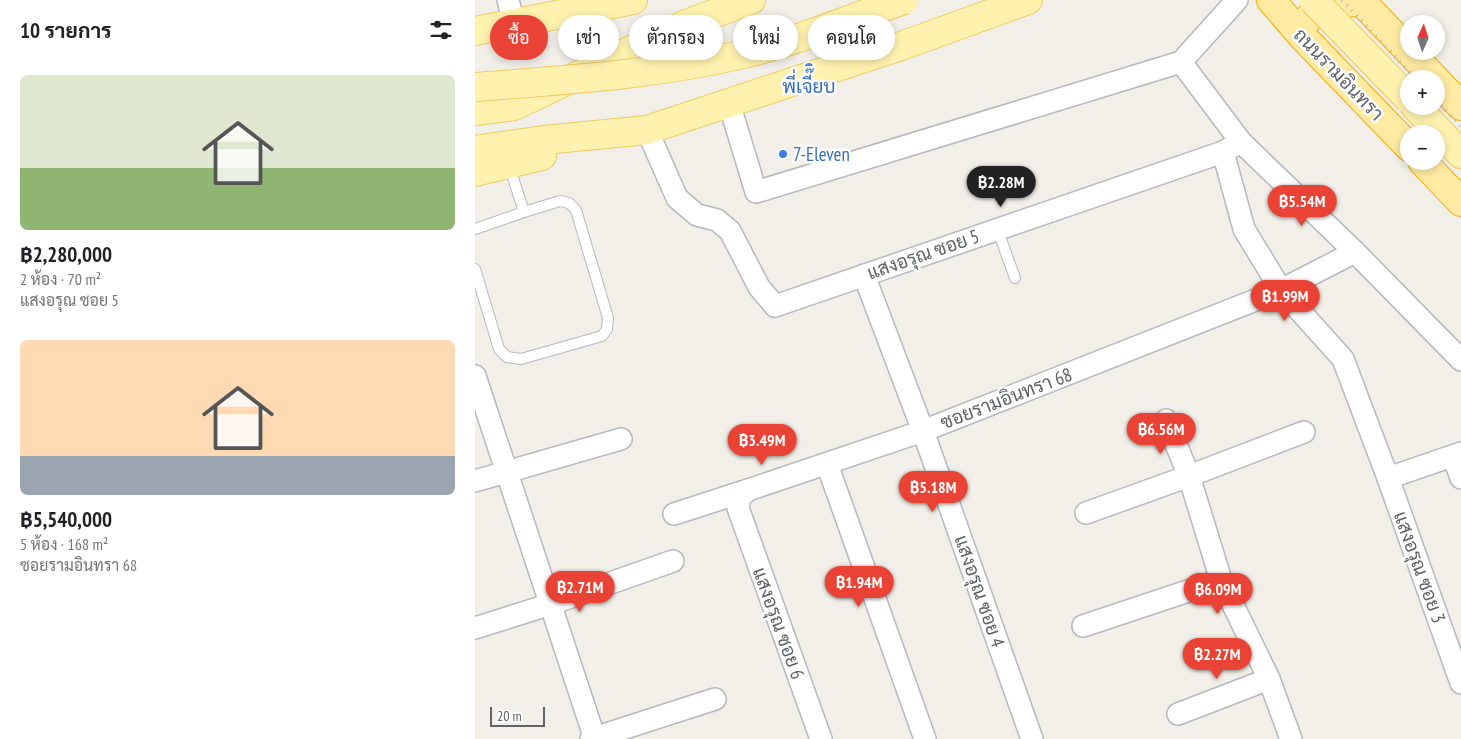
<!DOCTYPE html>
<html lang="th">
<meta charset="utf-8">
<style>
body{margin:0;font-family:"PT Sans Narrow",Sarabun,sans-serif;background:#f2f2f2;color:#202124;height:100vh;display:flex;flex-direction:column;font-size:19px;white-space:nowrap}
*{box-sizing:border-box;margin:0}
p{font-size:16px;color:#757577}
.icon{flex:none;width:28px;height:28px;fill:none;stroke:currentColor;stroke-width:2;stroke-linecap:round;stroke-linejoin:round}
.map{position:relative;flex:1;overflow:hidden}
.drawer{display:flex;flex-direction:column;background:#fff;width:475px}
.drawer>*{flex:none}
.banner{position:absolute;left:15px;top:15px;width:475px;height:45px;display:flex;gap:10px}
.needle{width:32px;rotate:3deg}
.fabs{position:absolute;left:925px;top:15px;display:grid;gap:10px}
.fabs a{display:grid;place-items:center;width:45px;height:45px;border-radius:50%;background:#fff;box-shadow:0 2px 8px #0003;font-size:25px}
.scale{position:absolute;left:15px;bottom:12px;width:55px;box-sizing:border-box;padding-left:5px;border:2px solid #5f6368;border-top:0;font-size:14px;line-height:18px;white-space:nowrap;color:#5f6368;-webkit-text-stroke:4px #fff;paint-order:stroke}
.price{position:absolute;translate:-50% -42px;padding:0 11px;border-radius:18px;background:#ea4335;color:#fff;font-size:16px;line-height:32px;filter:drop-shadow(0 1px 2px #0008)}
.price::after{content:'';position:absolute;left:50%;top:30px;width:15px;height:11px;margin-left:-8px;background:inherit;clip-path:polygon(0 0,100% 0,50% 100%)}
.price.active{background:#222;color:#fff}
ul{padding:0;list-style:none}
li{display:grid;align-content:center;gap:10px;height:265px;padding:0 20px}
li span{display:grid;place-items:center;height:155px;border-radius:8px;color:#555}
li>.icon{margin-inline-start:auto}
span .icon{width:90px;height:90px;fill:#fffc;stroke-width:1}
li b{font-size:21px}
h2{display:flex;justify-content:space-between;align-items:center;height:60px;padding:0 20px;font-size:21px}
.chip{padding:0 18px;border-radius:22px;background:#fff;box-shadow:0 2px 8px #0003;font-size:18px;line-height:45px}
.chip.active{background:#ea4335;color:#fff}
main{display:flex;flex:1;min-height:0}
.map>svg:first-child{display:block}
.lines{fill:none;stroke-linecap:round;stroke-linejoin:round}
.service-casing{stroke:#b5b8bc;stroke-width:12}
.minor-casing{stroke:#b5b8bc;stroke-width:24}
.primary-casing{stroke:#f2c960;stroke-width:30}
.trunk-casing{stroke:#f9ab00;stroke-width:30}
.service{stroke:#fff;stroke-width:10}
.minor{stroke:#fff;stroke-width:21}
.primary{stroke:#fff2af;stroke-width:28}
.trunk{stroke:#feeaa1;stroke-width:28}
.rail{stroke:#b6b7b8;stroke-width:4;stroke-dasharray:1 6;stroke-linecap:butt}
.primary-bridge-casing{stroke:#f2c960;stroke-width:30;stroke-linecap:butt}
.primary-bridge{stroke:#fff2af;stroke-width:28}
.shop-dot{fill:#3f7fe0;stroke:#fff;stroke-width:2}
.labels{text-anchor:middle;stroke-width:5;stroke-linejoin:round;paint-order:stroke}
.street-label{font-size:19px;fill:#5f6368;stroke:#fff}
.shop-label{font-size:19px;fill:#366cbe;stroke:#fff}
</style>
<main>
<section class="drawer">
<h2>10 รายการ<svg class="icon" aria-label="filters" viewBox="0 0 24 24"><path d="M4 7h16M4 17h16"/><circle cx="9" cy="7" r="2"/><circle cx="15" cy="17" r="2"/></svg></h2>
<ul>
<li><span style="background:linear-gradient(#dfe7d0 60%,#8fb573 0)"><svg class="icon" aria-label="home" viewBox="0 0 24 24"><path d="M3 11l9-7 9 7M6 9v11h12V9"/></svg></span><div><b>฿2,280,000</b><p>2 ห้อง · 70 m²</p><p>แสงอรุณ ซอย 5</p></div></li>
<li><span style="background:linear-gradient(#ffd9b3 75%,#9aa5b1 0)"><svg class="icon" aria-label="home" viewBox="0 0 24 24"><path d="M3 11l9-7 9 7M6 9v11h12V9"/></svg></span><div><b>฿5,540,000</b><p>5 ห้อง · 168 m²</p><p>ซอยรามอินทรา 68</p></div></li>
</ul>
</section>
<div class="map">
<svg width="986" height="739" viewBox="0 0 986 739">
<rect width="100%" height="100%" fill="#f1efe8"/>
<g class="lines">
<g class="service-casing">
<g id="service">
<polyline points="34,165 49,212"/>
<polyline points="522,228 540,278"/>
<polyline points="0,229 49,212 85,201 94,203 101,210 133,318 132,329 127,336 46,359 32,357 24,349 0,269"/>
</g>
</g>
<g class="minor-casing">
<g id="minor">
<polyline points="33,0 39,24"/>
<polyline points="706,62 766,142 880,252 986,360"/>
<polyline points="254,103 281,192 706,62 762,0"/>
<polyline points="172,130 202,198 222,215 242,220 255,231 284,287 300,306 748,152 766,142"/>
<polyline points="748,152 769,229 806,290 868,359 913,478 986,683"/>
<polyline points="389,275 448,431 557,739"/>
<polyline points="0,376 120,739"/>
<polyline points="691,420 714,476 746,580 794,679 816,739"/>
<polyline points="978,456 986,478"/>
<polyline points="352,464 450,739"/>
<polyline points="913,478 986,453"/>
<polyline points="0,481 146,439"/>
<polyline points="611,513 714,476 829,432"/>
<polyline points="199,514 273,490"/>
<polyline points="608,626 746,580"/>
<polyline points="0,628 76,604 198,561"/>
<polyline points="703,714 794,679"/>
<polyline points="116,739 240,699"/>
<polyline points="346,739 263,508 265,497 273,490 448,431 806,290 880,252"/>
</g>
</g>
<g class="primary-casing">
<g id="primary">
<polyline points="0,31 158,0"/>
<polyline points="940,106 986,154"/>
<polyline points="0,111 39,106 211,24 276,0"/>
<polyline points="0,150 69,140 172,130 429,45 553,0"/>
<polyline points="0,172 67,156"/>
</g>
</g>
<g class="trunk-casing">
<g id="trunk">
<polyline points="796,0 826,35 934,147"/>
<polyline points="885,0 934,51"/>
<path d="M 830,22 C 850,0 859,3 887,2"/>
<polyline points="934,51 960,79"/>
<polyline points="961,80 986,106"/>
<polyline points="947,161 986,202"/>
</g>
</g>
<use href="#service" class="service"/>
<use href="#minor" class="minor"/>
<use href="#primary" class="primary"/>
<use href="#trunk" class="trunk"/>
<g class="rail">
<polyline points="867,0 941,79"/>
<polyline points="961,100 986,126"/>
</g>
<g class="primary-bridge-casing">
<g id="primary-bridge">
<polyline points="838,0 934,99"/>
<path d="M 0,87 C 89,80 177,75 264,55 C 318,43 376,18 429,0"/>
</g>
</g>
<use href="#primary-bridge" class="primary-bridge"/>
</g>
<g class="shop-dot">
<circle cx="334" cy="67" r="5"/>
<circle cx="308" cy="154" r="5"/>
</g>
<g class="labels">
<g class="street-label">
<text transform="translate(864 74) rotate(46)" y="7">ถนนรามอินทรา</text>
<text transform="translate(448 254) rotate(-19)" y="7">แสงอรุณ ซอย 5</text>
<text transform="translate(531 398) rotate(-21)" y="7">ซอยรามอินทรา 68</text>
<text transform="translate(945 567) rotate(70)" y="7">แสงอรุณ ซอย 3</text>
<text transform="translate(505 591) rotate(71)" y="7">แสงอรุณ ซอย 4</text>
<text transform="translate(304 623) rotate(70)" y="7">แสงอรุณ ซอย 6</text>
</g>
<g class="shop-label">
<text x="334" y="93">พี่เจี๊ยบ</text>
<text x="318" y="161" text-anchor="start">7-Eleven</text>
</g>
</g>
</svg>
<div class="fabs">
<a><svg class="needle" viewBox="-14 -14 28 28"><path d="M0-13l5 13h-10z" fill="#e53935"/><path d="M0 13l5-13h-10z" fill="#757577"/></svg></a>
<a>+</a>
<a>−</a>
</div>
<div class="scale">20 m</div>
<b class="price active" style="left:526px;top:208px">฿2.28M</b>
<b class="price" style="left:827px;top:227px">฿5.54M</b>
<b class="price" style="left:810px;top:322px">฿1.99M</b>
<b class="price" style="left:686px;top:455px">฿6.56M</b>
<b class="price" style="left:287px;top:466px">฿3.49M</b>
<b class="price" style="left:458px;top:513px">฿5.18M</b>
<b class="price" style="left:384px;top:608px">฿1.94M</b>
<b class="price" style="left:105px;top:613px">฿2.71M</b>
<b class="price" style="left:743px;top:615px">฿6.09M</b>
<b class="price" style="left:742px;top:680px">฿2.27M</b>
<div class="banner">
<a class="chip active">ซื้อ</a>
<a class="chip">เช่า</a>
<a class="chip">ตัวกรอง</a>
<a class="chip">ใหม่</a>
<a class="chip">คอนโด</a>
</div>
</div>
</main>
